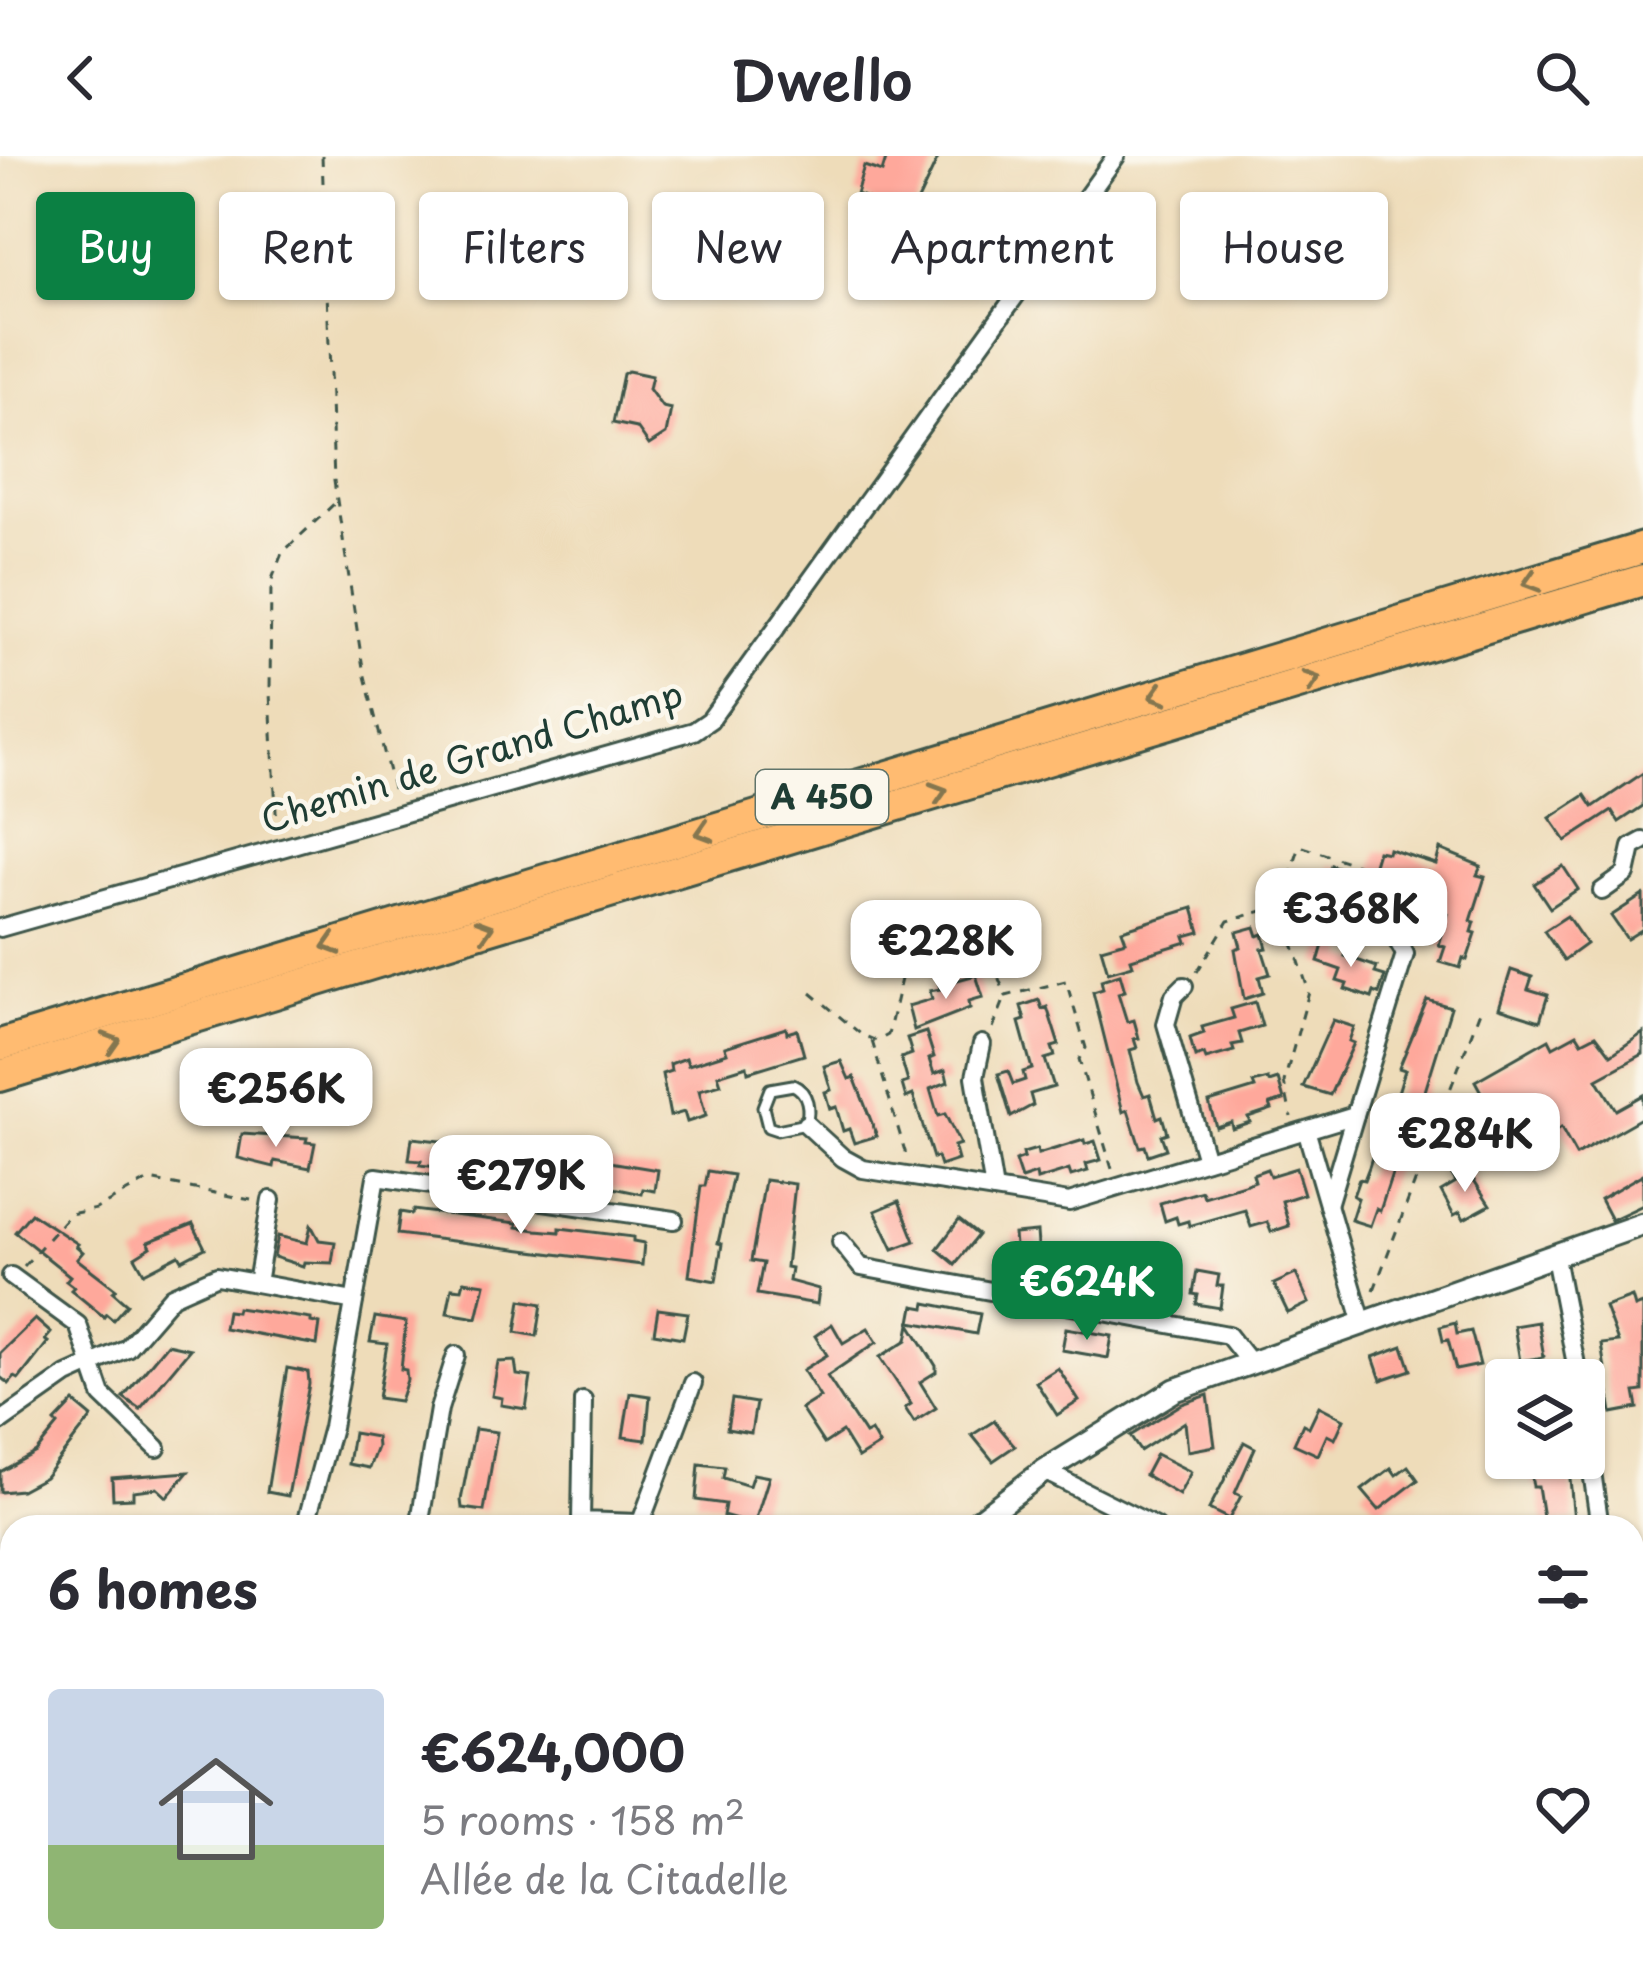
<!DOCTYPE html>
<meta charset="utf-8">
<style>
body{margin:0;font-family:"Playpen Sans",sans-serif;background:#f7f7f7;color:#2b2b33;height:100vh;display:flex;flex-direction:column;font-size:45px;white-space:nowrap}
*{box-sizing:border-box;margin:0}
p{font-size:39px;color:#7c7c81}
.icon{flex:none;width:66px;height:66px;fill:none;stroke:currentColor;stroke-width:2;stroke-linecap:round;stroke-linejoin:round}
.map{position:relative;flex:1;overflow:hidden}
.drawer{position:absolute;left:0px;top:1359px;width:1644px;height:471px;display:flex;flex-direction:column;background:#fff;border-radius:36px 36px 0 0;box-shadow:0 3px 9px #0004}
.drawer>*{flex:none}
.banner{position:absolute;left:36px;top:36px;width:1572px;height:108px;display:flex;gap:24px}
.buttons{position:absolute;left:1485px;top:1203px;display:grid;gap:24px}
.buttons a{display:grid;place-items:center;width:120px;height:120px;border-radius:12px;background:#fff;box-shadow:0 3px 9px #0004;font-size:60px}
.price{position:absolute;translate:-50% -102px;padding:0 27px;border-radius:24px;background:#fff;color:#222;font-size:39px;line-height:78px;filter:drop-shadow(0 3px 6px #0008)}
.price::after{content:'';position:absolute;left:50%;top:72px;width:36px;height:27px;margin-left:-18px;background:inherit;clip-path:polygon(0 0,100% 0,50% 100%)}
.price.selected{background:#0b8043;color:#fff}
ul{padding:0;list-style:none}
li{display:flex;align-items:center;gap:36px;height:300px;padding:0 48px}
li+li{border-top:3px solid #e1e1e2}
li span{display:grid;place-items:center;flex:none;width:336px;height:240px;border-radius:12px;color:#555}
li>.icon{margin-inline-start:auto}
span .icon{width:144px;height:144px;fill:#fffc;stroke-width:1}
li b{font-size:51px}
h2{display:flex;justify-content:space-between;align-items:center;height:144px;padding:0 48px;font-size:51px}
.chip{padding:0 42px;border-radius:12px;background:#fff;box-shadow:0 3px 9px #0004;font-size:42px;line-height:108px}
.chip.selected{background:#0b8043;color:#fff}
header{display:flex;justify-content:space-between;align-items:center;height:156px;padding:0 48px;background:#fff;font-size:54px;font-weight:600}
.map>svg:first-child{display:block}
.building{fill:#fea89b}
.lines{fill:none;stroke-linecap:round;stroke-linejoin:round}
.service-casing{stroke:#3e5548;stroke-width:15}
.minor-casing{stroke:#3e5548;stroke-width:22}
.tertiary-casing{stroke:#3e5548;stroke-width:27}
.motorway-casing{stroke:#3e5548;stroke-width:36}
.path{stroke:#3e5548;stroke-width:3;stroke-dasharray:9 9;stroke-linecap:butt}
.service{stroke:#fff;stroke-width:9}
.minor{stroke:#fff;stroke-width:16}
.tertiary{stroke:#fff;stroke-width:21}
.motorway{stroke:#ffbb71;stroke-width:30}
.oneway{stroke:#84764f}
.labels{text-anchor:middle;stroke-width:9;stroke-linejoin:round;paint-order:stroke}
.shield{fill:#fbf7ec;stroke:#61756b;stroke-width:3}
.shield-label{font-size:33px;font-weight:bold;fill:#1f3d34}
.street-label{font-size:36px;fill:#1f3d34;stroke:#fbf7ec}
</style>
<header><svg class="icon" aria-label="back" viewBox="0 0 24 24"><path d="M15 5l-7 7 7 7"/></svg>Dwello<svg class="icon" aria-label="search" viewBox="0 0 24 24"><circle cx="10" cy="10" r="6"/><path d="M15 15l6 6"/></svg></header>
<div class="map">
<svg width="1643" height="1829" viewBox="0 0 1643 1829">
<rect width="100%" height="100%" fill="#fbf7ec"/>
<filter id="ink" filterUnits="userSpaceOnUse"><feTurbulence type="fractalNoise" baseFrequency=".00833" numOctaves="2"/><feDisplacementMap in="SourceGraphic" scale="24" xChannelSelector="R" yChannelSelector="G"/><feConvolveMatrix kernelMatrix="1 2 1 2 8 2 1 2 1" color-interpolation-filters="sRGB"/></filter>
<filter id="wash" filterUnits="userSpaceOnUse"><feTurbulence type="fractalNoise" baseFrequency=".004" numOctaves="4" result="noise"/><feDisplacementMap in="SourceGraphic" scale="48" xChannelSelector="R" yChannelSelector="G"/><feGaussianBlur stdDeviation="2.7" result="paint"/><feColorMatrix in="noise" values="0 0 0 0 0 0 0 0 0 0 0 0 0 0 0 0 0 1.4 0 .05"/><feComposite in="paint" operator="in"/></filter>
<g filter="url(#wash)">
<rect width="100%" height="100%" fill="#eedcb9"/>
<g id="blocks">
<g class="building">
<polygon points="887,0 939,0 904,74 868,63 872,44 856,38 864,10 882,16"/>
<polygon points="628,215 652,220 649,233 662,251 671,253 666,278 649,289 637,272 613,267 623,218"/>
<polygon points="1643,617 1643,650 1619,666 1612,655 1566,685 1550,662 1585,639 1593,651"/>
<polygon points="1389,693 1436,708 1440,693 1481,710 1477,719 1485,721 1471,765 1475,766 1472,776 1476,777 1467,804 1463,802 1460,812 1440,806 1445,791 1439,789 1448,758 1438,755 1443,738 1403,725 1402,729 1385,724 1386,719 1372,715 1378,695 1388,697"/>
<polygon points="1331,709 1355,717 1335,782 1315,776 1319,766 1308,763 1322,716 1328,718"/>
<polygon points="1563,710 1578,733 1550,752 1534,728"/>
<polygon points="1643,739 1643,773 1627,783 1611,760"/>
<polygon points="1193,752 1200,776 1185,780 1187,786 1131,803 1133,809 1108,816 1101,792 1126,785 1122,774"/>
<polygon points="1567,760 1586,788 1564,804 1544,775"/>
<polygon points="1255,771 1258,780 1263,778 1267,792 1262,793 1270,818 1259,821 1263,837 1244,843 1235,793 1241,791 1237,776"/>
<polygon points="1325,782 1348,790 1345,800 1377,811 1375,817 1385,820 1379,838 1374,836 1372,842 1345,833 1347,828 1337,825 1341,814 1318,806"/>
<polygon points="1511,814 1532,821 1528,833 1548,839 1540,865 1499,852"/>
<polygon points="1120,818 1125,835 1118,837 1127,866 1134,864 1139,882 1134,883 1137,892 1130,894 1138,926 1144,940 1150,938 1157,962 1162,960 1167,977 1161,979 1166,993 1148,999 1145,990 1140,991 1128,954 1123,956 1093,836 1103,833 1101,824"/>
<polygon points="976,819 983,841 969,845 970,852 914,874 908,850 932,843 930,835 940,833 939,829"/>
<polygon points="1039,844 1042,853 1047,851 1059,889 1052,891 1055,900 1045,903 1054,931 1030,938 1033,949 1011,961 998,918 1008,915 1013,928 1025,924 1023,916 1032,913 1019,866 1025,864 1021,850"/>
<polygon points="1427,844 1451,851 1422,945 1416,959 1412,957 1380,1055 1376,1053 1370,1070 1351,1064 1358,1042 1353,1040 1359,1023 1364,1024 1369,1011 1378,982 1372,980 1378,963 1383,964 1391,941 1396,943 1405,914 1399,912"/>
<polygon points="1255,846 1262,870 1239,877 1242,887 1232,889 1234,895 1206,903 1204,898 1195,901 1190,882 1204,877 1202,871 1234,862 1231,853"/>
<polygon points="1333,864 1354,871 1349,885 1354,887 1330,939 1303,931"/>
<polygon points="786,872 787,877 797,874 804,899 748,916 747,910 718,919 721,928 699,934 706,960 687,966 684,956 670,960 662,918 671,915 670,908 686,902 688,909 727,897 725,891"/>
<polygon points="926,876 934,901 929,903 934,918 945,914 948,926 930,933 938,960 945,958 960,988 954,990 958,1004 940,1010 937,1001 933,1002 913,939 906,942 902,928 908,926 901,902 912,898 907,882"/>
<polygon points="1643,877 1643,898 1597,923 1616,954 1643,939 1643,961 1576,999 1561,972 1533,987 1513,949 1494,960 1475,925 1549,883 1553,891 1577,878 1582,886 1596,879 1611,899"/>
<polygon points="841,905 849,923 854,921 877,980 854,987 849,973 843,975 836,951 830,953 825,936 831,934 824,910"/>
<polygon points="1268,923 1269,926 1278,923 1284,944 1270,948 1272,953 1248,961 1250,966 1232,972 1231,966 1216,971 1209,946 1255,932 1253,927"/>
<polygon points="242,978 307,982 306,986 315,987 310,1012 275,1005 274,1011 238,1002"/>
<polygon points="412,982 562,998 658,1014 655,1035 643,1033 642,1038 538,1016 538,1020 525,1018 525,1022 420,1009 421,1005 409,1004"/>
<polygon points="1084,984 1085,988 1095,985 1101,1004 1086,1008 1088,1015 1071,1020 1069,1014 1037,1024 1036,1018 1021,1023 1015,1005 1024,1002 1023,997 1037,993 1038,998"/>
<polygon points="1296,1012 1304,1038 1282,1045 1289,1070 1271,1076 1267,1066 1251,1071 1245,1054 1189,1070 1188,1065 1178,1068 1176,1061 1165,1065 1160,1047 1202,1035 1204,1041 1244,1029 1255,1025 1253,1018 1267,1013 1270,1020"/>
<polygon points="1466,1012 1490,1049 1464,1063 1460,1056 1454,1059 1441,1035 1456,1026 1452,1019"/>
<polygon points="708,1015 733,1019 718,1087 722,1088 716,1125 689,1120 701,1030 705,1030"/>
<polygon points="1643,1018 1643,1049 1611,1064 1600,1043"/>
<polygon points="765,1024 795,1028 786,1111 791,1112 789,1125 819,1133 817,1148 757,1138 763,1107 751,1105"/>
<polygon points="899,1045 915,1085 893,1093 875,1055"/>
<polygon points="413,1054 517,1067 517,1071 536,1074 560,1076 560,1072 633,1081 633,1085 644,1087 642,1109 397,1078 400,1056 412,1058"/>
<polygon points="31,1057 78,1088 76,1090 83,1096 77,1103 116,1133 113,1136 127,1148 113,1164 106,1158 104,1161 71,1134 74,1131 66,1125 70,1120 15,1076"/>
<polygon points="959,1064 978,1079 955,1108 937,1093"/>
<polygon points="193,1068 205,1092 182,1104 179,1099 144,1117 135,1101 151,1091 148,1086"/>
<polygon points="311,1069 319,1084 335,1086 332,1107 304,1106 303,1110 274,1101 278,1080 307,1087"/>
<polygon points="1037,1076 1039,1102 1022,1104 1023,1113 1003,1115 1001,1091 1015,1090 1014,1078"/>
<polygon points="1069,1090 1132,1101 1133,1096 1160,1100 1150,1140 1127,1136 1129,1123 1066,1112"/>
<polygon points="1197,1115 1219,1119 1217,1130 1223,1130 1220,1152 1196,1148 1198,1139 1193,1138"/>
<polygon points="1296,1118 1309,1147 1288,1157 1274,1128"/>
<polygon points="464,1125 485,1128 477,1162 447,1157 452,1132 462,1133"/>
<polygon points="1632,1141 1635,1151 1643,1148 1643,1235 1635,1236 1638,1252 1612,1257 1601,1188 1618,1186 1605,1151"/>
<polygon points="521,1144 542,1148 537,1180 516,1176"/>
<polygon points="926,1147 980,1158 976,1178 911,1166 914,1150 925,1152"/>
<polygon points="237,1152 311,1163 311,1166 320,1168 317,1189 224,1172 227,1155 236,1156"/>
<polygon points="658,1153 688,1157 683,1182 654,1177"/>
<polygon points="375,1161 406,1166 401,1213 406,1214 407,1224 400,1245 378,1242 387,1188 370,1186"/>
<polygon points="35,1163 51,1177 45,1184 48,1186 19,1223 15,1221 9,1228 0,1221 0,1197"/>
<polygon points="1538,1166 1544,1201 1520,1205 1514,1170"/>
<polygon points="1455,1167 1457,1178 1471,1175 1480,1209 1456,1214 1448,1184 1443,1185 1440,1171"/>
<polygon points="832,1168 843,1187 868,1172 877,1186 827,1220 865,1278 871,1275 879,1289 858,1302 842,1276 824,1288 801,1253 820,1241 803,1214 827,1199 815,1180"/>
<polygon points="910,1168 936,1210 936,1216 920,1226 936,1252 914,1266 905,1252 911,1248 880,1201 907,1184"/>
<polygon points="1066,1172 1112,1180 1108,1202 1062,1194"/>
<polygon points="167,1188 190,1193 140,1253 123,1241"/>
<polygon points="1403,1190 1411,1214 1381,1224 1373,1201"/>
<polygon points="515,1205 517,1219 531,1221 526,1253 501,1249 502,1242 492,1240 498,1206"/>
<polygon points="287,1212 308,1216 309,1228 288,1340 267,1336"/>
<polygon points="1058,1212 1079,1245 1057,1259 1036,1226"/>
<polygon points="630,1237 650,1240 646,1284 623,1281"/>
<polygon points="1208,1239 1215,1290 1188,1295 1185,1266 1140,1295 1130,1280 1182,1248"/>
<polygon points="732,1243 756,1247 751,1277 727,1273"/>
<polygon points="74,1246 92,1261 45,1321 21,1334 0,1336 0,1316 36,1296 58,1269 55,1266"/>
<polygon points="1319,1250 1344,1263 1335,1283 1327,1279 1318,1299 1294,1288 1303,1268 1309,1271"/>
<polygon points="994,1265 1015,1290 993,1305 972,1279"/>
<polygon points="475,1273 497,1276 484,1355 462,1352 461,1344"/>
<polygon points="353,1277 376,1281 377,1291 369,1312 348,1308"/>
<polygon points="1244,1286 1255,1292 1235,1337 1241,1340 1229,1363 1209,1353"/>
<polygon points="1156,1298 1191,1316 1179,1339 1145,1319"/>
<polygon points="1528,1302 1568,1302 1574,1364 1544,1368 1538,1330 1533,1330"/>
<polygon points="699,1308 725,1311 723,1322 749,1330 753,1318 769,1321 754,1369 723,1360 725,1348 696,1344"/>
<polygon points="1408,1310 1418,1324 1379,1354 1362,1334 1391,1312 1396,1319"/>
<polygon points="188,1316 167,1341 157,1332 133,1335 133,1342 113,1343 112,1322"/>
</g>
</g>
</g>
<g filter="url(#ink)">
<use href="#blocks" fill-opacity="0" stroke="#3e5548" stroke-width="3"/>
<g class="lines">
<g class="service-casing">
<path id="service" d="M 793,929 C 809,936 810,954 806,968 L 777,974 L 768,971 L 763,951 L 770,933 Z"/>
</g>
<g class="minor-casing">
<g id="minor">
<polyline points="1602,735 1626,718 1632,691 1643,685"/>
<polyline points="0,772 694,575 710,564 1116,0"/>
<polyline points="1184,830 1174,840 1166,868 1206,1004"/>
<polyline points="982,888 975,921 994,1034"/>
<polyline points="806,968 843,1002 863,1013 1069,1046 1355,959 1405,798 1388,768"/>
<polyline points="1307,977 1363,1168"/>
<polyline points="1328,1049 1355,959"/>
<polyline points="841,1086 861,1111 1228,1179 1250,1207"/>
<polyline points="1555,1101 1579,1224"/>
<polyline points="11,1120 78,1169 102,1239 157,1292"/>
<polyline points="257,1127 271,1044"/>
<polyline points="583,1245 581,1365 639,1367"/>
<polyline points="1584,1260 1600,1371"/>
<polyline points="0,1266 67,1219 127,1192 172,1140 217,1120 354,1145"/>
<polyline points="1044,1315 1156,1371"/>
<polyline points="305,1371 332,1271 376,1021 674,1064"/>
<polyline points="419,1371 439,1253 456,1199"/>
<polyline points="639,1371 693,1227"/>
<polyline points="0,1433 12,1435"/>
<polyline points="1632,1600 1643,1606"/>
<polyline points="0,1683 12,1675"/>
<polyline points="566,1818 568,1827 611,1829"/>
<polyline points="1007,1818 1013,1829"/>
<polyline points="1428,1818 1447,1829"/>
</g>
</g>
<g class="tertiary-casing">
<g id="tertiary">
<polyline points="970,1371 1044,1315 1175,1234 1643,1068"/>
<polyline points="0,1737 12,1738"/>
<polyline points="0,1818 5,1829"/>
</g>
</g>
<g class="motorway-casing">
<g id="motorway">
<polyline points="0,889 1643,392"/>
<polyline points="0,920 1643,424"/>
</g>
</g>
<g class="path">
<polyline points="322,0 334,325 363,512 395,640"/>
<polyline points="277,675 270,537 271,426 282,397 337,345"/>
<polyline points="1281,751 1309,836 1284,926 1291,961"/>
<polyline points="1197,816 1228,765 1280,750 1300,690 1357,709 1379,751"/>
<polyline points="811,837 862,879 877,885 888,879 904,810 984,786 1006,840 1066,825 1086,892 1079,903 1112,1013"/>
<polyline points="993,872 1005,842"/>
<polyline points="872,885 907,1002"/>
<polyline points="24,1110 70,1058 96,1053 149,1024 251,1044"/>
<polyline points="1374,1134 1480,855"/>
<polyline points="1,1573 12,1569"/>
<polyline points="1253,1829 1254,1818"/>
</g>
<use href="#service" class="service"/>
<use href="#minor" class="minor"/>
<use href="#tertiary" class="tertiary"/>
<use href="#motorway" class="motorway"/>
</g>
<defs><path id="oneway-chevron" d="M-2-3.5L2.5 0L-2 3.5" fill="none" stroke-width="1.6" stroke-linecap="round" stroke-linejoin="round" transform="scale(3)"/></defs>
<g class="oneway">
<use href="#oneway-chevron" transform="translate(1531 426) rotate(163)"/>
<use href="#oneway-chevron" transform="translate(1312 524) rotate(-17)"/>
<use href="#oneway-chevron" transform="translate(1158 539) rotate(163)"/>
<use href="#oneway-chevron" transform="translate(939 636) rotate(-17)"/>
<use href="#oneway-chevron" transform="translate(704 676) rotate(163)"/>
<use href="#oneway-chevron" transform="translate(485 773) rotate(-17)"/>
<use href="#oneway-chevron" transform="translate(331 789) rotate(163)"/>
<use href="#oneway-chevron" transform="translate(112 886) rotate(-17)"/>
</g>
</g>
<g class="labels">
<rect class="shield" x="756" y="614" width="132" height="54" rx="9"/>
<g class="shield-label">
<text x="822" y="653">A 450</text>
</g>
<g class="street-label">
<text transform="translate(472 601) rotate(-17)" y="13">Chemin de Grand Champ</text>
</g>
</g>
</svg>
<div class="buttons">
<a><svg class="icon" aria-label="layers" viewBox="0 0 24 24"><path d="M12 4l9 5-9 5-9-5zM3 14l9 5 9-5"/></svg></a>
</div>
<b class="price" style="left:1351px;top:814px">€368K</b>
<b class="price" style="left:946px;top:846px">€228K</b>
<b class="price" style="left:276px;top:994px">€256K</b>
<b class="price" style="left:1465px;top:1039px">€284K</b>
<b class="price" style="left:521px;top:1081px">€279K</b>
<b class="price selected" style="left:1087px;top:1187px">€624K</b>
<div class="banner">
<a class="chip selected">Buy</a>
<a class="chip">Rent</a>
<a class="chip">Filters</a>
<a class="chip">New</a>
<a class="chip">Apartment</a>
<a class="chip">House</a>
</div>
<section class="drawer">
<h2>6 homes<svg class="icon" aria-label="filters" viewBox="0 0 24 24"><path d="M4 7h16M4 17h16"/><circle cx="9" cy="7" r="2"/><circle cx="15" cy="17" r="2"/></svg></h2>
<ul>
<li><span style="background:linear-gradient(#c9d6e8 65%,#8fb573 0)"><svg class="icon" aria-label="home" viewBox="0 0 24 24"><path d="M3 11l9-7 9 7M6 9v11h12V9"/></svg></span><div><b>€624,000</b><p>5 rooms · 158 m²</p><p>Allée de la Citadelle</p></div><svg class="icon" aria-label="heart" viewBox="0 0 24 24"><path d="M12 20l-8-8c-3-5 5-10 8-4 3-6 11-1 8 4z"/></svg></li>
</ul>
</section>
</div>
